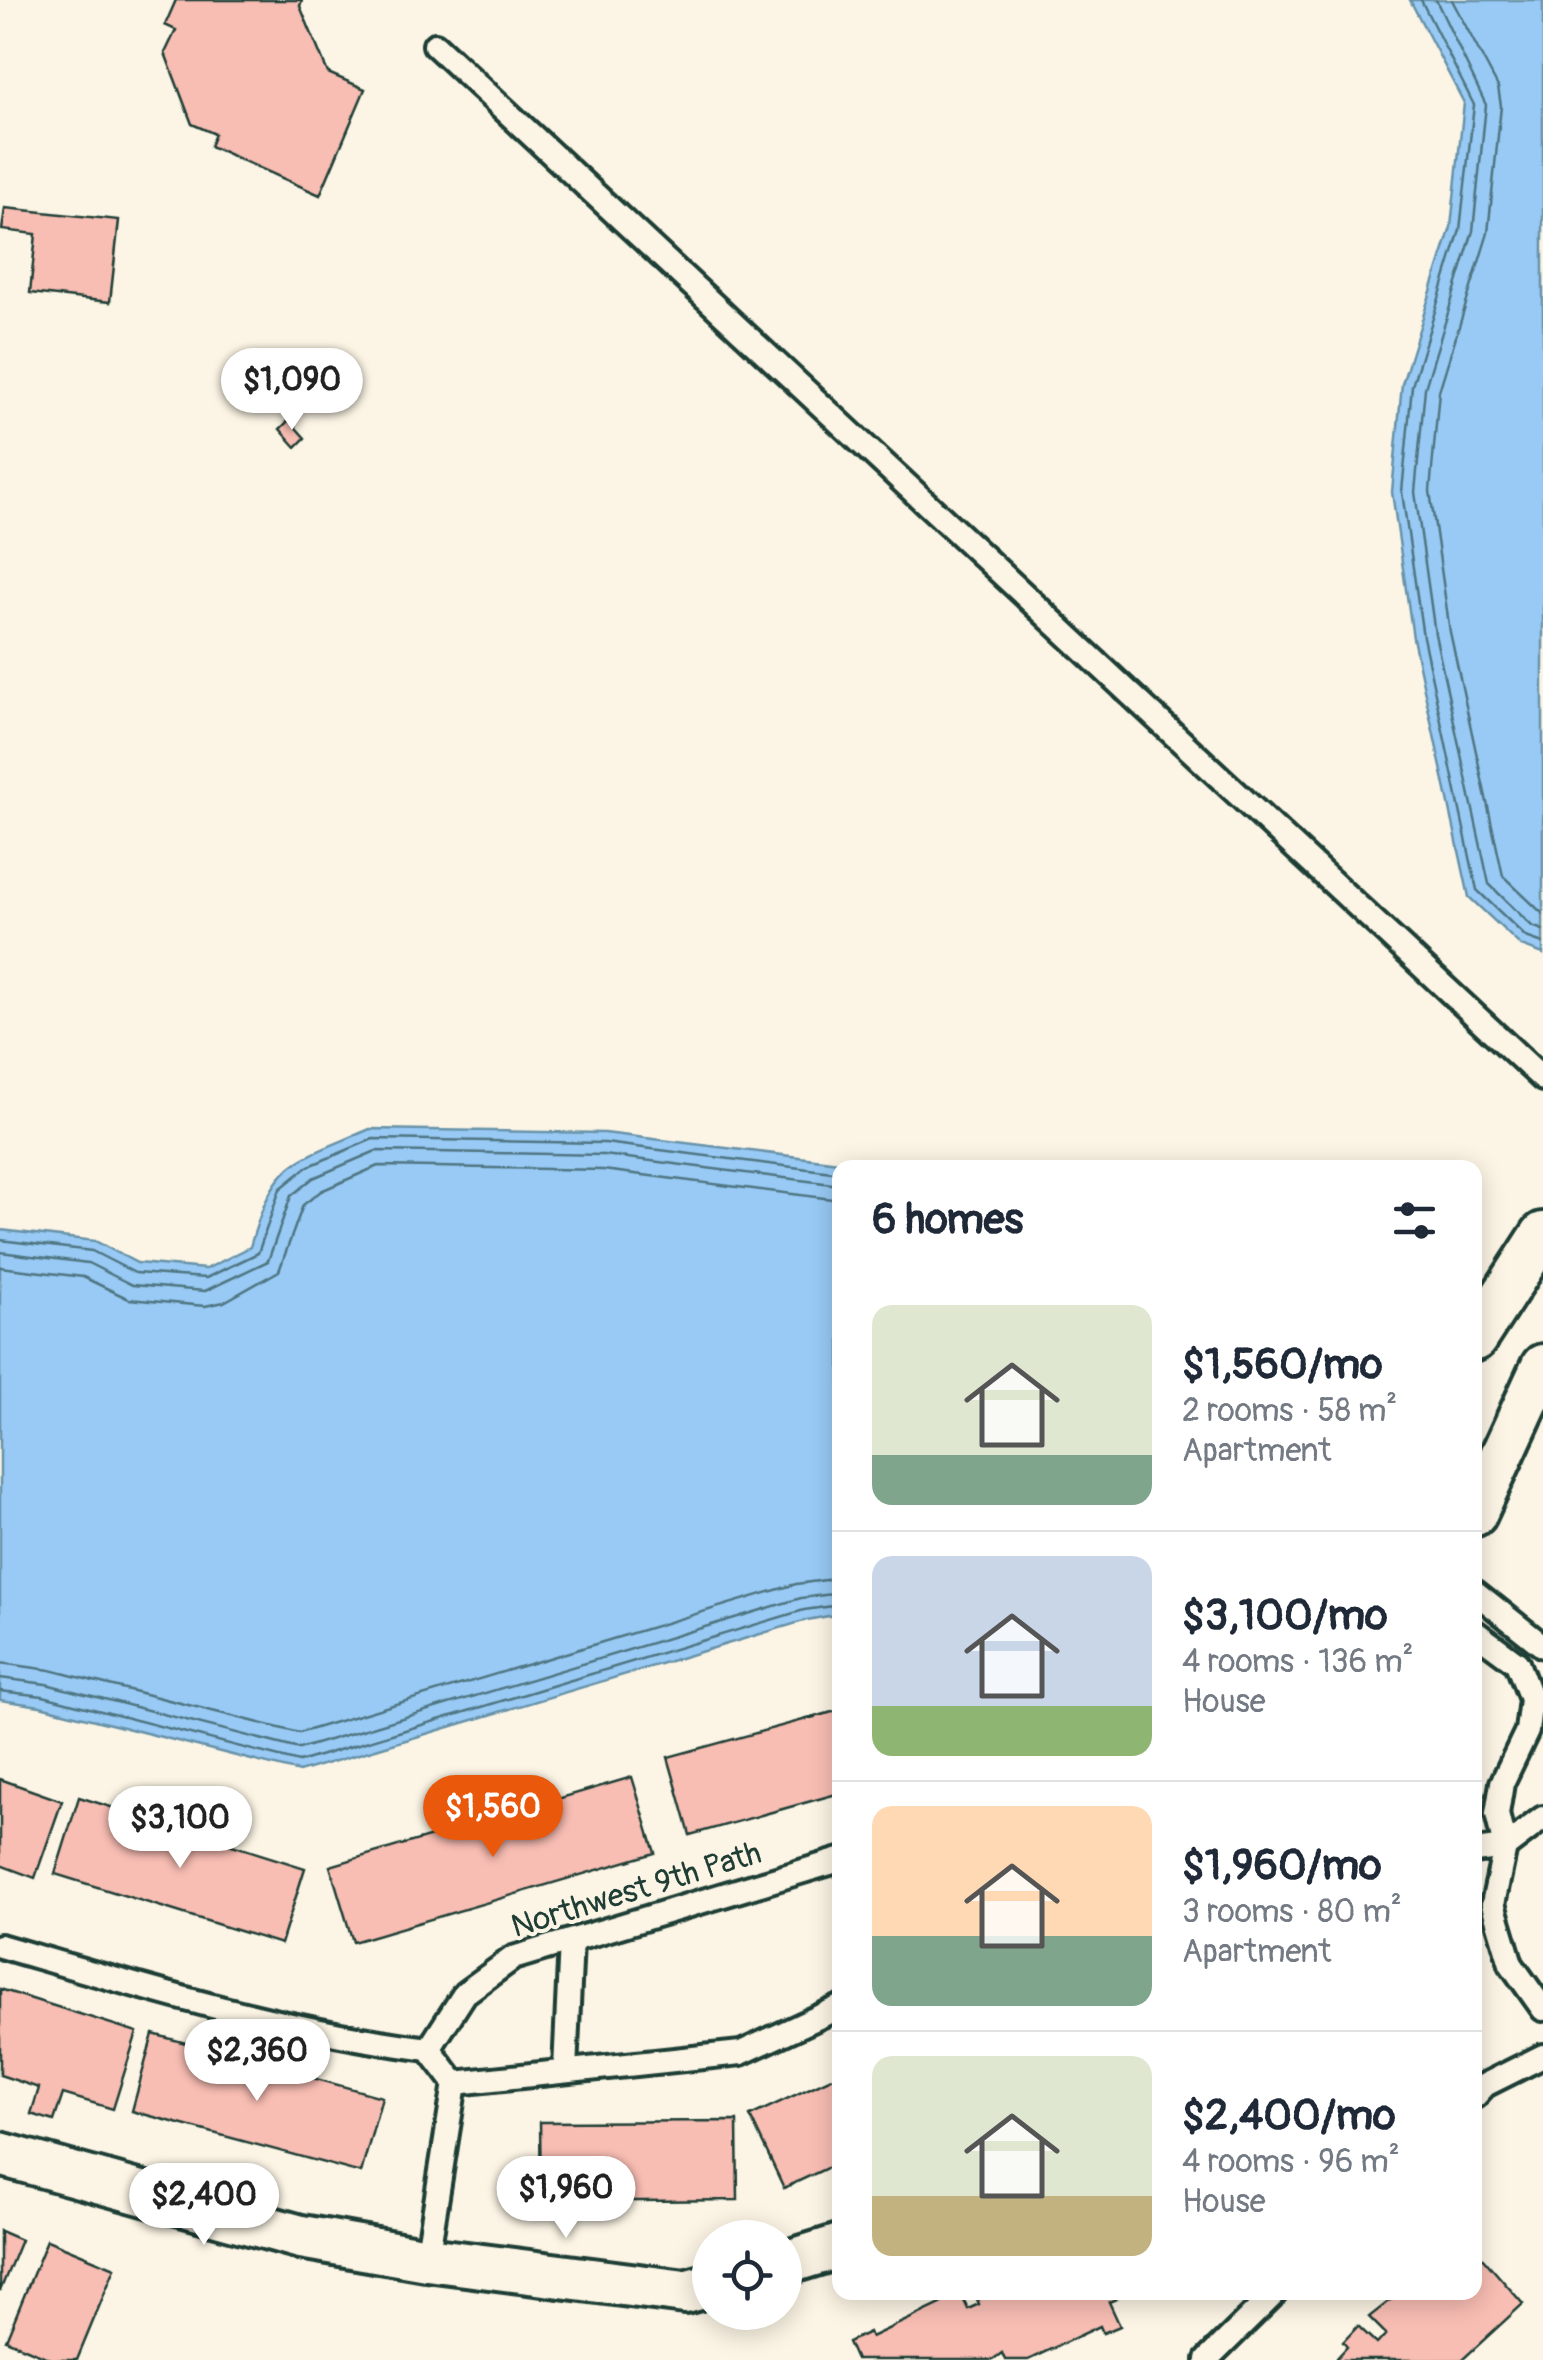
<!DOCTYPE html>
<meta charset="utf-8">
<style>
body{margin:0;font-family:Pangolin,sans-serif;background:#f2f2f3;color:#1f2937;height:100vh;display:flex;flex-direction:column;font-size:38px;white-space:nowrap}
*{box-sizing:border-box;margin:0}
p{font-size:32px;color:#747a83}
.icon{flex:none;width:55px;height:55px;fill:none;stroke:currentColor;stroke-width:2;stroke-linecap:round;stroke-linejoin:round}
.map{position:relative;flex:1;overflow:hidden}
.drawer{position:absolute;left:832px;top:1160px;width:650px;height:1140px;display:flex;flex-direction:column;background:#fff;border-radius:20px;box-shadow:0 5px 25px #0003}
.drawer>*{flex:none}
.fabs{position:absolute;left:692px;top:2220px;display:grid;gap:20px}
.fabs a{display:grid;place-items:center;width:110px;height:110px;border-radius:50%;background:#fff;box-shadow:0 5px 25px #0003;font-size:50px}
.price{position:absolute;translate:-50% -85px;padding:0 22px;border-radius:35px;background:#fff;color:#222;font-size:32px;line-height:65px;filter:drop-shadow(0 2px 5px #0008)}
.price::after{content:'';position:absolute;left:50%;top:60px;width:30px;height:22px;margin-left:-15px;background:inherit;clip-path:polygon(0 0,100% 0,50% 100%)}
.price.active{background:#ea580c;color:#fff}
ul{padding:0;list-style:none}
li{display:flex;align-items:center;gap:30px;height:250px;padding:0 40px}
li+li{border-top:2px solid #e0e1e3}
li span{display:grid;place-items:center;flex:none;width:280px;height:200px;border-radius:20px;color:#555}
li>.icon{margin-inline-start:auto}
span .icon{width:120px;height:120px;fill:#fffc;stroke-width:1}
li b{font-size:42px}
h2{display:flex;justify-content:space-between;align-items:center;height:120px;padding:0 40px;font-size:42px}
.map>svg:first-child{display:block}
.water{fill:#98caf5;stroke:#6892a8;stroke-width:2.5}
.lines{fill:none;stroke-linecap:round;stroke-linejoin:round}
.shore{stroke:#4f7581;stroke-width:2.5}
.building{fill:#f8bdb3;stroke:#1f3d34;stroke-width:2.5}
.lane-casing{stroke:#1f3d34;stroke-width:30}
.street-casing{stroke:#1f3d34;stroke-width:50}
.lane{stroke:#fcf5e5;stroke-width:22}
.street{stroke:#fcf5e5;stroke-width:42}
.labels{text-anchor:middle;stroke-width:8;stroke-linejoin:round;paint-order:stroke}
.street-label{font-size:32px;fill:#1f3d34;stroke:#fcf5e5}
</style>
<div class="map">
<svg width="1543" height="2360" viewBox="0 0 1543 2360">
<rect width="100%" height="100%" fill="#fcf5e5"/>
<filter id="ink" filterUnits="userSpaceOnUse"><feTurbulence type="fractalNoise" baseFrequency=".01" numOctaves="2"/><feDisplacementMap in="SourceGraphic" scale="20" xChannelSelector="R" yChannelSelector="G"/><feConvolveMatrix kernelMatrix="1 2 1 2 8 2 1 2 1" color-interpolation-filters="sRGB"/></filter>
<g filter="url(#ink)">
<g class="water">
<polygon points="1410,0 1543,0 1543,954 1521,946 1469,897 1413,638 1392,492 1402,384 1451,227 1464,103"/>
<path d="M 370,1129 L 605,1133 L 879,1167 L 840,1168 L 840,1614 L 807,1620 L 299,1772 L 40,1706 L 0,1700 L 0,1230 L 95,1241 L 137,1263 L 206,1269 L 250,1247 C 275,1159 291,1163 370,1129 Z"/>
</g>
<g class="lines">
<g class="shore">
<polyline points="1421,0 1474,105 1460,230 1412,386 1402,492 1423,637 1477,890 1526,937 1543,943"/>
<polyline points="1436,0 1486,105 1473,231 1425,388 1415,492 1435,634 1489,884 1532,926 1543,930"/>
<polyline points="1452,0 1498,87 1501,106 1488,233 1439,391 1430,491 1450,632 1503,876 1543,914"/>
<polyline points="0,1240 92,1251 135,1273 206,1278 258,1253 280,1189 307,1167 373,1139 605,1143 840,1173"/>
<polyline points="0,1252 88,1263 132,1285 205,1291 268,1261 291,1196 313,1178 376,1151 604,1155 840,1185"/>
<polyline points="0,1267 83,1277 129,1299 205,1306 224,1302 279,1271 303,1205 321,1191 378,1166 603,1170 840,1200"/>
<polyline points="0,1663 50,1670 299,1733 796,1584 840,1578"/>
<polyline points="0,1678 46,1684 299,1749 801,1598 840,1593"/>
<polyline points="0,1691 43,1696 299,1762 804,1610 840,1605"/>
</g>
</g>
<g class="building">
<polygon points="176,0 302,0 300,6 328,73 365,89 320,195 210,146 215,134 192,124 165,53 176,30 165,25"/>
<polygon points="5,208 119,220 110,302 30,293 36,234 2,230"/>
<polygon points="289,420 305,438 296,447 280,429"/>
<polygon points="840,1710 840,1793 690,1835 668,1757"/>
<polygon points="632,1777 655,1853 353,1942 330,1866"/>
<polygon points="0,1779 62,1801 35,1878 0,1865"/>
<polygon points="79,1797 305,1868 281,1944 55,1874"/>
<polygon points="0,1989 137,2032 113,2109 63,2094 54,2121 31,2114 39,2088 0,2075"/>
<polygon points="153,2034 382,2097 361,2173 132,2111"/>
<polygon points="840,2074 840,2162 784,2188 750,2116"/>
<polygon points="737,2121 738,2200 541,2202 540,2122"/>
<polygon points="0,2231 21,2240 0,2291"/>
<polygon points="47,2240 115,2268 77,2360 53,2360 6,2340"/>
<polygon points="1475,2249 1523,2304 1462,2360 1335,2360 1347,2347 1343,2342 1358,2326 1377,2344 1386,2334 1369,2317 1401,2292 1475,2292"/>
<polygon points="948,2292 960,2292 968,2309 979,2304 974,2292 1113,2292 1116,2299 1109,2302 1120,2326 1103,2333 1100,2326 1028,2360 1005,2360 1002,2353 992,2360 856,2360 848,2342 869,2332 871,2337 941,2304 938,2297"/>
</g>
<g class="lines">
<g class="lane-casing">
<g id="lane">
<polyline points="435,45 1543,1079"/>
<polyline points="1475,1592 1543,1646"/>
<polyline points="1475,1632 1517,1663 1531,1699 1527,1731 1502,1783 1497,1814 1505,1847 1493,1904 1511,1964 1543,2009"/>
<polyline points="1475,1851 1505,1847 1543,1818"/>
<path d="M 0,1946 C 141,1987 283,2031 429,2049 L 455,2083"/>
<polyline points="429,2049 465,1993 513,1958 840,1860"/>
<polyline points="565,2070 571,1941"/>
<polyline points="455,2083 741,2053 840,2007"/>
<polyline points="1475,2096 1485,2085 1543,2056"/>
<polyline points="427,2259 455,2083"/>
<polyline points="1207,2360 1276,2292"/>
</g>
</g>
<g class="street-casing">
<g id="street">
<polyline points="1475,1339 1543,1234"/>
<polyline points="1475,1514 1543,1366"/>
<polyline points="0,2154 301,2237 427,2259 685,2292 710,2285"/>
<polyline points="785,2263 840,2246"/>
</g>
</g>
<use href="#lane" class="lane"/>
<use href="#street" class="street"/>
</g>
</g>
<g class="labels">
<g class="street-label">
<text transform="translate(636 1889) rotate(-17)" y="11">Northwest 9th Path</text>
</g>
</g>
</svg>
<div class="fabs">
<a><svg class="icon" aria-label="locate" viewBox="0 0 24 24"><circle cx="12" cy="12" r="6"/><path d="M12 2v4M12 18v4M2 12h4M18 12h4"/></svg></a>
</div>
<b class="price" style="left:292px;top:433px">$1,090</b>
<b class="price active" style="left:493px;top:1860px">$1,560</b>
<b class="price" style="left:180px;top:1871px">$3,100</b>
<b class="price" style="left:257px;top:2104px">$2,360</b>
<b class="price" style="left:566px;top:2241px">$1,960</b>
<b class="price" style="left:204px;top:2248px">$2,400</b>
<section class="drawer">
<h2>6 homes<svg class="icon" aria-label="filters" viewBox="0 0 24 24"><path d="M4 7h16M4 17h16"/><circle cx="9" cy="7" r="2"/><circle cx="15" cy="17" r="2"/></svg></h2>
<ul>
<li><span style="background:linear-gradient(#dfe7d0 75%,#7fa58c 0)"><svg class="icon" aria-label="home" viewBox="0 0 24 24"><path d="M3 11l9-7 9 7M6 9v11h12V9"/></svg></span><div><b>$1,560/mo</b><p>2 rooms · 58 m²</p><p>Apartment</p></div></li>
<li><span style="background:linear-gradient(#c9d6e8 75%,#8fb573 0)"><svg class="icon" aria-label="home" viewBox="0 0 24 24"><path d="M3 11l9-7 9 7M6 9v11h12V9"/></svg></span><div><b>$3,100/mo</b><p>4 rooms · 136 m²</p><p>House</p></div></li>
<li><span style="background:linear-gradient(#ffd9b3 65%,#7fa58c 0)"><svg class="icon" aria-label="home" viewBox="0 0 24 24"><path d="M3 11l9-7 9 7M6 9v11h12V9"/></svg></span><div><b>$1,960/mo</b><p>3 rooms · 80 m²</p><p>Apartment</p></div></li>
<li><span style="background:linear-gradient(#dfe7d0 70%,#c2b280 0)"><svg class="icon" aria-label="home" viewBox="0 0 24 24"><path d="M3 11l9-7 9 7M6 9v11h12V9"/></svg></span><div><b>$2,400/mo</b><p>4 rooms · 96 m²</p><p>House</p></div></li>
</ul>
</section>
</div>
